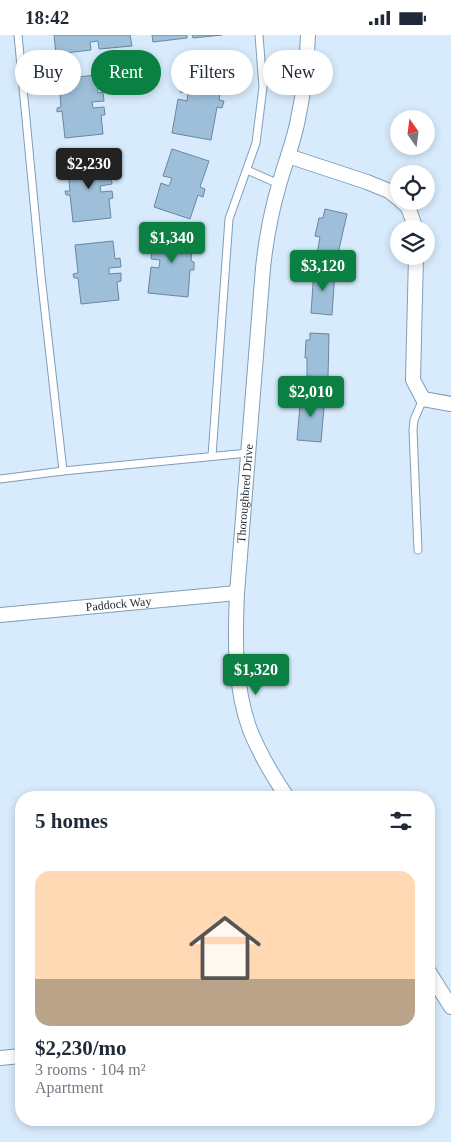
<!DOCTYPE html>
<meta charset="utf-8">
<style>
body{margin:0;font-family:Georgia,serif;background:#f6f6f7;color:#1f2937;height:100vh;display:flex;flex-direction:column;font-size:19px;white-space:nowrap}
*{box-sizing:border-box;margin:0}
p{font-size:16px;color:#747a83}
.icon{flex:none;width:28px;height:28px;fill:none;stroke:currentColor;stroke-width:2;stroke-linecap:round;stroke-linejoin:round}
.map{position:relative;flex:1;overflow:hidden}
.panel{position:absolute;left:15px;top:756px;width:420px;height:335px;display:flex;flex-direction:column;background:#fff;border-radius:20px;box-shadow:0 2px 8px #0003}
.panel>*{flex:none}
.top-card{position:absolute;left:15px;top:15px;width:421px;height:45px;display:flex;gap:10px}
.needle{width:32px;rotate:346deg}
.buttons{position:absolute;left:390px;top:75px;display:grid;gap:10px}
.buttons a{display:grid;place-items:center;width:45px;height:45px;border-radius:50%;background:#fff;box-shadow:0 2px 8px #0003;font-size:25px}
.price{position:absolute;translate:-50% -42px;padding:0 11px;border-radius:5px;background:#0b8043;color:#fff;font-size:16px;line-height:32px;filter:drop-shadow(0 1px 2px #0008)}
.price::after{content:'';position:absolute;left:50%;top:30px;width:15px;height:11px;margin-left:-8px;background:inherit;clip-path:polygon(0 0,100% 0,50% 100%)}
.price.active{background:#222;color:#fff}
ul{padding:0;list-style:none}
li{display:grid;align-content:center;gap:10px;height:265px;padding:0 20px}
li+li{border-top:1px solid #e0e1e3}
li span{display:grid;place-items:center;height:155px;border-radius:15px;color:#555}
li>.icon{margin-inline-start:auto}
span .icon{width:90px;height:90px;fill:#fffc;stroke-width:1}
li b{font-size:21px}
h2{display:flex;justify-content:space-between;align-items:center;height:60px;padding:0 20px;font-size:21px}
.chip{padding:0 18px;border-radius:22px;background:#fff;box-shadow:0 2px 8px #0003;font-size:18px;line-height:45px}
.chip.active{background:#0b8043;color:#fff}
.status{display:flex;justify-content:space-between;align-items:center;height:35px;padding:0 25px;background:#fff;direction:ltr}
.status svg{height:14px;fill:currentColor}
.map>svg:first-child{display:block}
.building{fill:#9ebfda;stroke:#6887a1}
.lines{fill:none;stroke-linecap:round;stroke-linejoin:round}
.service-casing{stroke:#7f9eb9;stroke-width:9}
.minor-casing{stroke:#7f9eb9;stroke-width:16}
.service{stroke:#fff;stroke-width:7}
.minor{stroke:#fff;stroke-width:14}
.labels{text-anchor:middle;stroke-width:4.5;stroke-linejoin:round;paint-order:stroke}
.street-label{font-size:12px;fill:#1b2732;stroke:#fff}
</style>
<div class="status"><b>18:42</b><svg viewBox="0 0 49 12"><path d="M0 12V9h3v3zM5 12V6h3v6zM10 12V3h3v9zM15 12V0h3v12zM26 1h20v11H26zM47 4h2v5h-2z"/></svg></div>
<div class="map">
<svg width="451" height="1107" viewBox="0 0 451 1107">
<rect width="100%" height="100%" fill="#d7ebfc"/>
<g class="building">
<polygon points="54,0 130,0 132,11 99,14 98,6 90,7 91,15 56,19"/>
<polygon points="152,0 187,0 187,3 153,7"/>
<polygon points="192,0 222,0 193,3"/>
<polygon points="186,24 225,30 219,65 224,66 222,73 217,72 211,105 172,98 178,64 187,66 188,58 180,57"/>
<polygon points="96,40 98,58 103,57 104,66 92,67 93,73 104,72 105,80 101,80 103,99 65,103 62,76 57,77 57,73 61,72 59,44"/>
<polygon points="172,114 209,126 200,152 205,154 203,162 198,160 190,184 154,172 161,148 169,151 172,143 163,141"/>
<polygon points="104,123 106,141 111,141 112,149 100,151 101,157 112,156 113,163 109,164 111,183 73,187 70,160 66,160 65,156 70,156 67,127"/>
<polygon points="325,174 347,179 337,223 317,219 320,202 315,201 319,183 323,183"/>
<polygon points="154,197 193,200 191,226 194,227 194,235 190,235 188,262 148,258 151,232 159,233 160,225 151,224"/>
<polygon points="113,206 115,224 120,223 121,232 109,233 109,239 121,238 121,246 117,247 119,265 81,269 78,243 74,243 73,239 78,238 75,210"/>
<polygon points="314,235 335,236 332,280 311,278"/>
<polygon points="310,298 329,299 328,342 307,341 307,323 305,323 306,305 310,305"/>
<polygon points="301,359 325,361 321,407 297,405"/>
</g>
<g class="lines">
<g class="service-casing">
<g id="service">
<polyline points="18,0 41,241 63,436"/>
<polyline points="247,135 279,149"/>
<polyline points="212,421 229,184 256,108 263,52 259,0"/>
<polyline points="0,444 63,436 248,418"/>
<polyline points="418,515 413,395 414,385 423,364"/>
</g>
</g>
<g class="minor-casing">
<g id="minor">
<polyline points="288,121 367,147 389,156 399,164"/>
<polyline points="401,166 408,172 416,194"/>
<polyline points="416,221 413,345 423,364 451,369"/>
<path id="s1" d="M 0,580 L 237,558"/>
<path id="s2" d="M 287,762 C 274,743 259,717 250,695 C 234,651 235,604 237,558 L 263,233 C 266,205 271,177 279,150 C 285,128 294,106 298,84 C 304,56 307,28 308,0"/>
<polyline points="429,937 451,972"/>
<polyline points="0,1023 21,1021"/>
</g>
</g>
<use href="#service" class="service"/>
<use href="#minor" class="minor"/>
</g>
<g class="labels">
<g class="street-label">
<text dy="4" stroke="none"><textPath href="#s2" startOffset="315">Thoroughbred Drive</textPath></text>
<text dy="4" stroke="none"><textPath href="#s1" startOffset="119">Paddock Way</textPath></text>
</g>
</g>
</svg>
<div class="buttons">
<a><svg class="needle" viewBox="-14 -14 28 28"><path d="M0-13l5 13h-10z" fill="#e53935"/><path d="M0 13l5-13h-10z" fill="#747a83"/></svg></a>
<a><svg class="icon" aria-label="locate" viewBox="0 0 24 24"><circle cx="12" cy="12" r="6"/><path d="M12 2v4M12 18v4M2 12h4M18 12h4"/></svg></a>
<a><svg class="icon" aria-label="layers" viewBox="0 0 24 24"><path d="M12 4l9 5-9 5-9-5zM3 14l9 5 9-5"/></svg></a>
</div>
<b class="price active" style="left:89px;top:155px">$2,230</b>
<b class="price" style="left:172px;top:229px">$1,340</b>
<b class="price" style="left:323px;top:257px">$3,120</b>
<b class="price" style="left:311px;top:383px">$2,010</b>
<b class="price" style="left:256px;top:661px">$1,320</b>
<div class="top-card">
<a class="chip">Buy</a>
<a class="chip active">Rent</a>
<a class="chip">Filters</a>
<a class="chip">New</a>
</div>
<section class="panel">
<h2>5 homes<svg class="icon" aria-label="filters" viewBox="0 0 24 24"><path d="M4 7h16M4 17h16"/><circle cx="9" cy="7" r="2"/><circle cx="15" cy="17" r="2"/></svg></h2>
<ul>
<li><span style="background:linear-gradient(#ffd9b3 70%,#b9a48a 0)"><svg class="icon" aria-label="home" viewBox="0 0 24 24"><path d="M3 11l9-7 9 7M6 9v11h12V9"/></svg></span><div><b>$2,230/mo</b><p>3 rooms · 104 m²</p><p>Apartment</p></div></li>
</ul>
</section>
</div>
